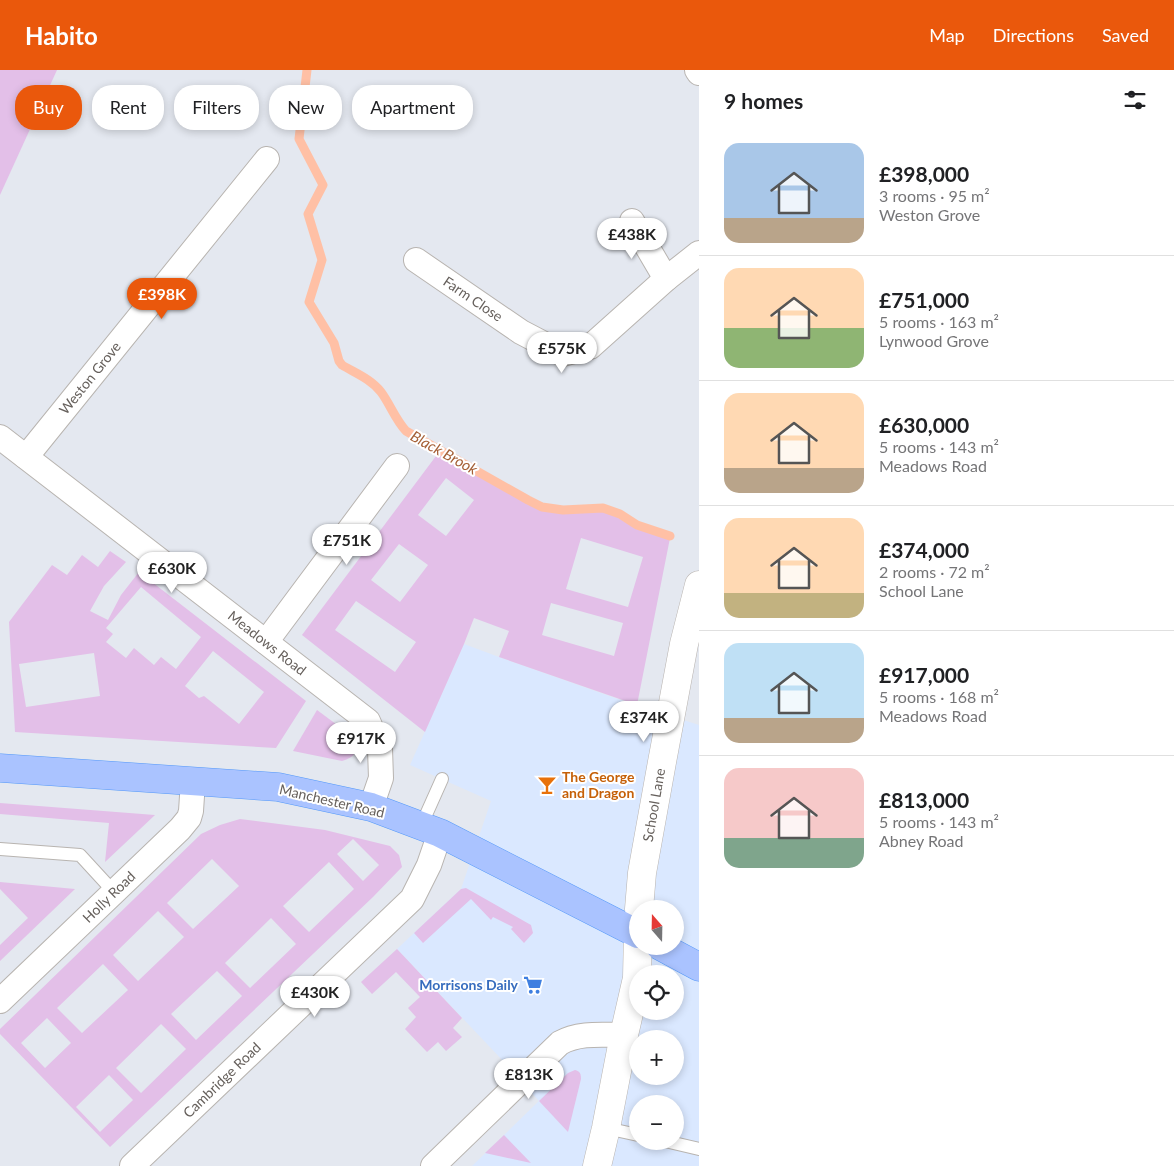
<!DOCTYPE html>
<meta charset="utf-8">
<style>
body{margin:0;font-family:Lato,sans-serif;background:#f6f6f6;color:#202124;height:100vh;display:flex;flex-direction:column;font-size:19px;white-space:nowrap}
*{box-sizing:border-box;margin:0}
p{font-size:16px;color:#757577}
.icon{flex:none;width:28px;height:28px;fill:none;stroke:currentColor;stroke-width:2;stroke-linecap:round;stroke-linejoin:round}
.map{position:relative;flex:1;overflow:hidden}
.side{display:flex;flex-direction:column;background:#fff;width:475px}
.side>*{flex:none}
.top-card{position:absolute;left:15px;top:15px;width:475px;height:45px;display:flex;gap:10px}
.needle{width:32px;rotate:340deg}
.fabs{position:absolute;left:629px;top:830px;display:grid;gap:10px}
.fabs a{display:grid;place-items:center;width:55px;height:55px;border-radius:50%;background:#fff;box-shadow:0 2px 8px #0003;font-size:25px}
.price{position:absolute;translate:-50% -42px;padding:0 11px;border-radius:18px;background:#fff;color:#222;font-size:16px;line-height:32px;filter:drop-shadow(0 1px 2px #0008)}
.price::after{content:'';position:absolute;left:50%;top:30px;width:15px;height:11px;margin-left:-8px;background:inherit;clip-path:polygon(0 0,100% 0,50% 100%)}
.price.current{background:#ea580c;color:#fff}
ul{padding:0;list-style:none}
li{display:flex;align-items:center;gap:15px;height:125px;padding:0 25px}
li+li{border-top:1px solid #e0e0e0}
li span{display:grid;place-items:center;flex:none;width:140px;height:100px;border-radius:15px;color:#555}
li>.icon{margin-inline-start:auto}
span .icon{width:60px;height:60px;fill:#fffc;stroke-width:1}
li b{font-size:21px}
h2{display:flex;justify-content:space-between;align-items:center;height:60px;padding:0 25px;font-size:21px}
.pill{padding:0 18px;border-radius:20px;background:#fff;box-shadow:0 2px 8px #0003;font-size:18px;line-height:45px}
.pill.current{background:#ea580c;color:#fff}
header{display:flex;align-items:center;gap:30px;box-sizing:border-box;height:70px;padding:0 25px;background:#ea580c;color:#fff}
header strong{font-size:24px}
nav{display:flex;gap:28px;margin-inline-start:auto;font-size:18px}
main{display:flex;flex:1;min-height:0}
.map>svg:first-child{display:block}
.commercial{fill:#dae8ff;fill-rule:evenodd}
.green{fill:#e3bfe8;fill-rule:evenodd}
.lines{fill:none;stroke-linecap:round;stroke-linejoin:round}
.stream{stroke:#ffc0a5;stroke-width:9}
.lane-casing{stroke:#b8b4b0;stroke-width:14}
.street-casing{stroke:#b8b4b0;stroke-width:26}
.secondary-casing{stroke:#b8b3af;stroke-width:29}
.primary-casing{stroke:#5499f9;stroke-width:29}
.lane{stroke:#fff;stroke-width:12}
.street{stroke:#fff;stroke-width:24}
.secondary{stroke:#fff;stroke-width:28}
.primary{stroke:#aac3ff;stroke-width:28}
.labels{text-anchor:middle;stroke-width:4;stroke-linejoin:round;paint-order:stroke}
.street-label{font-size:14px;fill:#66605c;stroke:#fff}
.food-label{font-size:14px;font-weight:bold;fill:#c56008;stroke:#fff;text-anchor:start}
.shop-label{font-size:14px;font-weight:bold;fill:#366cbe;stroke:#fff;text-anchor:end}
.water-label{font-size:15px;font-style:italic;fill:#a56037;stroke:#fff}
</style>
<header>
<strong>Habito</strong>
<nav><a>Map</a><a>Directions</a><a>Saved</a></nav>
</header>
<main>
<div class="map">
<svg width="699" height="1096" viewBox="0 0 699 1096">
<rect width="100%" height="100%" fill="#e4e8f0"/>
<path class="commercial" d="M 464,574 L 499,587 L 615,628 L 699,655 L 699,1096 L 472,1096 L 539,1031 L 506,994 L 397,879 L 461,819 L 491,731 L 410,695 ZM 638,839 L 675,839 L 675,876 L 638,876 ZM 638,904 L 675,904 L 675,941 L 638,941 ZM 638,969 L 675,969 L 675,1006 L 638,1006 ZM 638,1034 L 675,1034 L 675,1071 L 638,1071 Z"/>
<g class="green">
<polygon points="0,0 57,0 0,125"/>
<path d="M 439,382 L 526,432 L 541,438 L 562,442 L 603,440 L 619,447 L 636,458 L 670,468 L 637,635 L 499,587 L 509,561 L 474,548 L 464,574 L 425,662 L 302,565 ZM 446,408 L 474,430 L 446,466 L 418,445 ZM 581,468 L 643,487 L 628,537 L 566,519 ZM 399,474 L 428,495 L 400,532 L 371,510 ZM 356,531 L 416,572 L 395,602 L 335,560 ZM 551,533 L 623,553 L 614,586 L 542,565 Z"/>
<path d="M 110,481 L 126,492 L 104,516 L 90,541 L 108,550 L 121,525 L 139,502 L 306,631 L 276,678 L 15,662 L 9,552 L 52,495 L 67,505 L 82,485 L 98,497 ZM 141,517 L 201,567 L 176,599 L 161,587 L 154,595 L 134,578 L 126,588 L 106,572 L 113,564 L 106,558 ZM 213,581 L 264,622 L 239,654 L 204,626 L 199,628 L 185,616 ZM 94,583 L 100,626 L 26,637 L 19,594 Z"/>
<path d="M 317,640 L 356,669 C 358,682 355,687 342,691 L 293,681 Z"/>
<polygon points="0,733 155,745 105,792 109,753 0,744"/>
<path d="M 240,749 L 325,760 L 390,776 L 399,785 L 402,797 L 373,827 L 110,1077 L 0,964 L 0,959 L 201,764 L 220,755 ZM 353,769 L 379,795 L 363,811 L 337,784 ZM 212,789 L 239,816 L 193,859 L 167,833 ZM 329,792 L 354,819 L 309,862 L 283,836 ZM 158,841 L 184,867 L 138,911 L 113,885 ZM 271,848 L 296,874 L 250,918 L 225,893 ZM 103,894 L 128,920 L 82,963 L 57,938 ZM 217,901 L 242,926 L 196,970 L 171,944 ZM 47,948 L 71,973 L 45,998 L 21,973 ZM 161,954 L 186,979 L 141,1023 L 116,998 ZM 109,1005 L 133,1030 L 100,1062 L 76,1037 Z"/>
<polygon points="0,812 75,819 0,891 0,875 28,848 0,819"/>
<polygon points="466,818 531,855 533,863 524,873 511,859 513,857 493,847 491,850 471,829 423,873 414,863 461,819"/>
<polygon points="397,879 462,948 453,958 462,967 446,981 438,972 427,982 405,959 416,947 408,938 420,927 396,902 372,924 361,912"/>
<path d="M 575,1000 C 580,1001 581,1004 581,1009 L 568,1062 L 539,1031 L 568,1003 Z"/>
<polygon points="504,1065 531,1093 485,1083"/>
</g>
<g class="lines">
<path class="stream" d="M 307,0 L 299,69 L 323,115 L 308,144 L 322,190 L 309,232 L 334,273 L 339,291 L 342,295 C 355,303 371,309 381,322 C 390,334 395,349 406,361 L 528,430 L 542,437 L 563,440 L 603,438 L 620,444 L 637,455 L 670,466"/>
<g class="lane-casing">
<g id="lane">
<polyline points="421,756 442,709"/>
<polyline points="0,779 80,785 114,822"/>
<polyline points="606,1058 638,1065"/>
<polyline points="665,1071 699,1079"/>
</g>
</g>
<g class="street-casing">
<g id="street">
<polyline points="697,0 699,3"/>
<polyline points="632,151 666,209"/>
<polyline points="416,190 521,262 563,284 590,277 666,209 699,183"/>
<polyline points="0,367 368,651 380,679 381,708 371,737"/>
<polyline points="26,387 267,89"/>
<polyline points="266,572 397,396"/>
<polyline points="0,931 180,759 189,748 191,741 193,711"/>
<polyline points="132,1096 412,829 429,795 440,763"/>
<path d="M 433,1096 L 560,973 C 579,962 603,965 624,965"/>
</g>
</g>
<g class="secondary-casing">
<g id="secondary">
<polyline points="639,839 642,803 662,692 684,574 699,515"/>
<polyline points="597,1096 606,1058 624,965 637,908 638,861"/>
</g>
</g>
<g class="primary-casing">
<g id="primary">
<polyline points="0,698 278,717 371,737 440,763 638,864"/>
<polyline points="660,876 699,897"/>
</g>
</g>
<use href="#lane" class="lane"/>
<use href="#street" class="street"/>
<use href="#secondary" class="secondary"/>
<use href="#primary" class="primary"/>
</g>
<defs>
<g id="bar-bare" transform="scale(1.5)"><path d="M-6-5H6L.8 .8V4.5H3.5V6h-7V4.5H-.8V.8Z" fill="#e8710a" stroke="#fff" stroke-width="2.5" paint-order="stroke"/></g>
<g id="supermarket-bare" transform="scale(1.5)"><path d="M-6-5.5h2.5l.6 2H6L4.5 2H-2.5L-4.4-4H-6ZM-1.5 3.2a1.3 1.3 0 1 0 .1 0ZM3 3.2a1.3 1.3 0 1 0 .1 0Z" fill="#3f7fe0" stroke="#fff" stroke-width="2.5" paint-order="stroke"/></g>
</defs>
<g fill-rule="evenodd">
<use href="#bar-bare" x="547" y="715"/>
<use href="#supermarket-bare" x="533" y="915"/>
</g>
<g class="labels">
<g class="street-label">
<text transform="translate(473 229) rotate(34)" y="5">Farm Close</text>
<text transform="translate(90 308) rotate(-51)" y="5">Weston Grove</text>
<text transform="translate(267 573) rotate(38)" y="5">Meadows Road</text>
<text transform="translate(332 731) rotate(13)" y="5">Manchester Road</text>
<text transform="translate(654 735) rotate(-80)" y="5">School Lane</text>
<text transform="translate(109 827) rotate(-44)" y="5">Holly Road</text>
<text transform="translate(222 1010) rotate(-44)" y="5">Cambridge Road</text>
</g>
<g class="food-label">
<text x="562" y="712">The George<tspan x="562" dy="16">and Dragon</tspan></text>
</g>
<g class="shop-label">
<text x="518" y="920">Morrisons Daily</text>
</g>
<g class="water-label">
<text transform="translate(444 383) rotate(29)" y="5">Black Brook</text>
</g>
</g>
</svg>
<div class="fabs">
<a><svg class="needle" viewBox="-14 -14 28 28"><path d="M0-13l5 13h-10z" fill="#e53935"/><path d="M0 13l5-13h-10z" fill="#757577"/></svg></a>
<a><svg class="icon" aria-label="locate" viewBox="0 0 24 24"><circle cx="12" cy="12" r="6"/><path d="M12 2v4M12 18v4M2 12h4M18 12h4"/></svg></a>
<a>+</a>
<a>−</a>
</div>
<b class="price" style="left:632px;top:190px">£438K</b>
<b class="price current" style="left:162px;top:250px">£398K</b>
<b class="price" style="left:562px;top:304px">£575K</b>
<b class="price" style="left:347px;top:496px">£751K</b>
<b class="price" style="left:172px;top:524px">£630K</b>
<b class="price" style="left:644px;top:673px">£374K</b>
<b class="price" style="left:361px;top:694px">£917K</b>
<b class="price" style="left:315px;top:948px">£430K</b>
<b class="price" style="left:529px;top:1030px">£813K</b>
<div class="top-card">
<a class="pill current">Buy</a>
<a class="pill">Rent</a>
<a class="pill">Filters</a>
<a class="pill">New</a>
<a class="pill">Apartment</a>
</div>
</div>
<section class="side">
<h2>9 homes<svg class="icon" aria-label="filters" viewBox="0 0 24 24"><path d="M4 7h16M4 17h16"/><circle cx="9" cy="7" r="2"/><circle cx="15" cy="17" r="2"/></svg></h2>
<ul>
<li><span style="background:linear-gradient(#a9c7e8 75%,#b9a48a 0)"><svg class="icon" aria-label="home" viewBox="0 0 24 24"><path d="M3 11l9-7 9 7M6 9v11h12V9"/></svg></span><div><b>£398,000</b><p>3 rooms · 95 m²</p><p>Weston Grove</p></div></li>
<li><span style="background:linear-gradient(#ffd9b3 60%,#8fb573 0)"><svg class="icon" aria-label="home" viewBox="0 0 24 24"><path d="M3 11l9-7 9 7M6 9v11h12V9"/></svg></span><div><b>£751,000</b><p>5 rooms · 163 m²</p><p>Lynwood Grove</p></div></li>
<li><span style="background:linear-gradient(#ffd9b3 75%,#b9a48a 0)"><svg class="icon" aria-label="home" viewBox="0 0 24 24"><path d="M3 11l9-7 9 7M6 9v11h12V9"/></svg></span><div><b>£630,000</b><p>5 rooms · 143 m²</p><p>Meadows Road</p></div></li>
<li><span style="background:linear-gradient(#ffd9b3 75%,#c2b280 0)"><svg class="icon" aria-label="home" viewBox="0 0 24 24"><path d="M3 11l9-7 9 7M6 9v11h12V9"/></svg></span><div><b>£374,000</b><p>2 rooms · 72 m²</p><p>School Lane</p></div></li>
<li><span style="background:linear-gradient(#bfe0f5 75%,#b9a48a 0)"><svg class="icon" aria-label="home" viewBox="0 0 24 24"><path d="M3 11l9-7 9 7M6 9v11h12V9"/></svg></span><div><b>£917,000</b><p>5 rooms · 168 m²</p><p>Meadows Road</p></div></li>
<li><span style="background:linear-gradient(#f6c9c9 70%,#7fa58c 0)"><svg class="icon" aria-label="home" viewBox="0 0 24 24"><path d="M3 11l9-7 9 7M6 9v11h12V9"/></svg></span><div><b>£813,000</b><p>5 rooms · 143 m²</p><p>Abney Road</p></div></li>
</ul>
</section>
</main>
